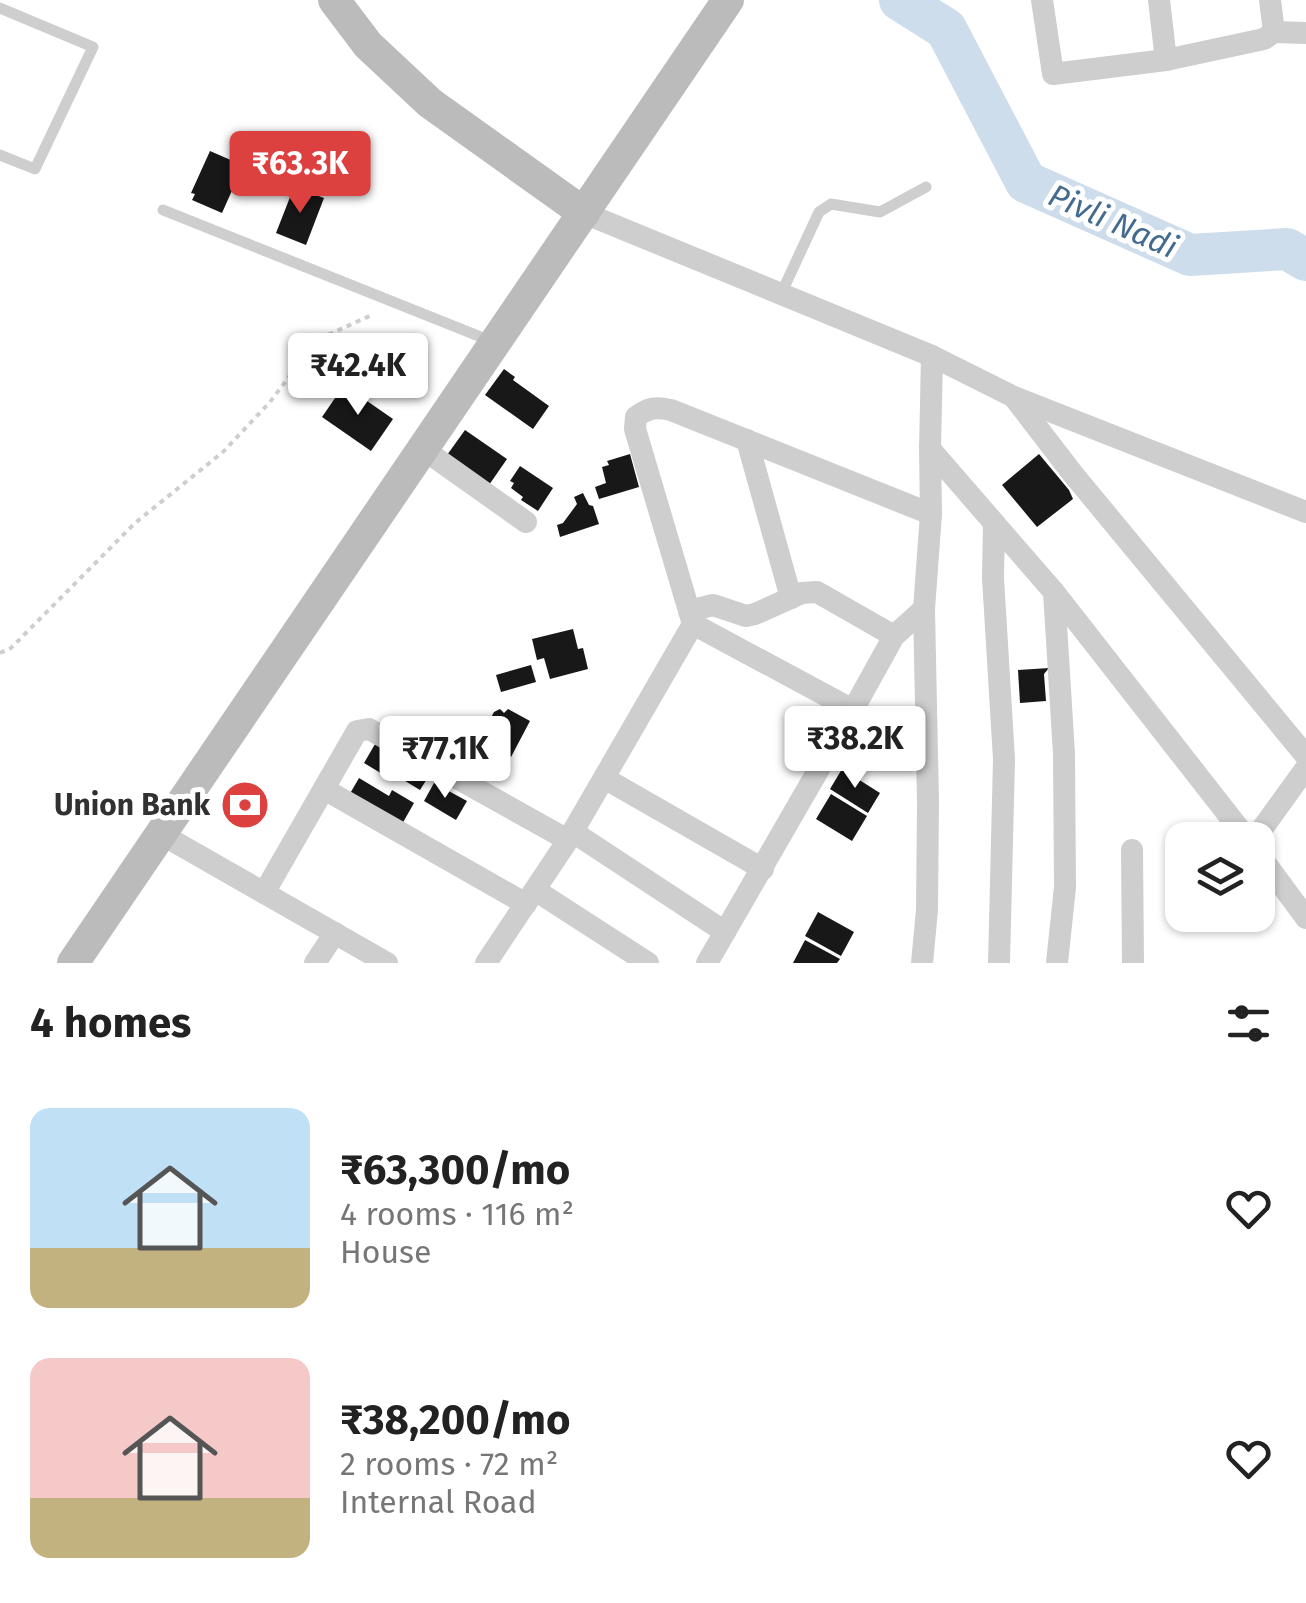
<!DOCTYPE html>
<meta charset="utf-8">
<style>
body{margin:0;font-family:"Fira Sans",sans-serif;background:#f6f6f6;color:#222;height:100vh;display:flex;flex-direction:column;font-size:38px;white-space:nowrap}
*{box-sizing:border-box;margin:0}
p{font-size:32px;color:#767676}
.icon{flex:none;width:55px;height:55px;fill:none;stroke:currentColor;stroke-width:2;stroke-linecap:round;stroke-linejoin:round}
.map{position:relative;height:963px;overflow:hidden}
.panel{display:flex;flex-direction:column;background:#fff;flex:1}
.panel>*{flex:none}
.fabs{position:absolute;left:1165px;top:822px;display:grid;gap:20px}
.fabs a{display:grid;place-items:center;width:110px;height:110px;border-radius:20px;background:#fff;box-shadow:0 2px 8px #0004;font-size:50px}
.price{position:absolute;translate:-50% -85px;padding:0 22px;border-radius:10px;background:#fff;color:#222;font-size:32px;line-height:65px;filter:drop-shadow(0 2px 5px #0008)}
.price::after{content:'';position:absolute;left:50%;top:60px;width:30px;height:22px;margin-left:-15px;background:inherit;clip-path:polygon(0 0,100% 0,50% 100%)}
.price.selected{background:#dc4140;color:#fff}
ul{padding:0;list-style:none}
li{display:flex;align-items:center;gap:30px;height:250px;padding:0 30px}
li span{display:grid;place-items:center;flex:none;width:280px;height:200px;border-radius:20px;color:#555}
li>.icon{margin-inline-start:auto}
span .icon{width:120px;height:120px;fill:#fffc;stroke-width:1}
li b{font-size:42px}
h2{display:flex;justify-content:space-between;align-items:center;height:120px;padding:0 30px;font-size:42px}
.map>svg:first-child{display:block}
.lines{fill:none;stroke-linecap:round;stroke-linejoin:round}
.river{stroke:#ceddeb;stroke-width:42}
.building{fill:#181818}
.path{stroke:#cecece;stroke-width:4;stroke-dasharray:5 5;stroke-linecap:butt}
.lane{stroke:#cecece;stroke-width:11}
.street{stroke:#cecece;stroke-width:22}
.secondary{stroke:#bbb;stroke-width:32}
.labels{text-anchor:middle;stroke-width:10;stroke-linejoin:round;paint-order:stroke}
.poi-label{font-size:30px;font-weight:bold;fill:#313131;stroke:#fff;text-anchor:end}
.water-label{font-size:32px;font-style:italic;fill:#436b8f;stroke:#fff}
</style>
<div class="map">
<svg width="1306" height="963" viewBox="0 0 1306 963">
<rect width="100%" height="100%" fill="#fff"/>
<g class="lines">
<polyline class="river" points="900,0 946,29 1026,182 1190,255 1287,249 1306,260"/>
</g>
<g class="building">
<polygon points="210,151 233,161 238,167 232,182 234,186 222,213 192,200 195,194 191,193"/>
<polygon points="294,187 324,198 306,245 276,233"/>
<polygon points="504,369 515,377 513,380 549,406 533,429 485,395"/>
<polygon points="344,385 393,419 371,451 322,417"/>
<polygon points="465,430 507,459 489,485 447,455"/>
<polygon points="630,454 639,487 599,499 595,487 606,483 602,467 609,465 607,461"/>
<polygon points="1039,454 1069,490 1073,499 1037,527 1002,485"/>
<polygon points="520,466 553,488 538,511 521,500 523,497 511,488 514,483 510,481"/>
<polygon points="583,493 589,505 593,506 599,524 560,537 557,525 563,523 577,504 574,497"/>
<polygon points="573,629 578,649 583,648 588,669 550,679 544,658 537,660 532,639"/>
<polygon points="531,665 536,682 501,692 496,675"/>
<polygon points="1049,668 1044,674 1046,701 1020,703 1018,670"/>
<polygon points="500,709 504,713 508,709 530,721 511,757 507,755 497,774 472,761 470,766 442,751 457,729 472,737 480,726 485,729 494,712"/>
<polygon points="378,739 432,771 420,790 392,773 389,778 364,763"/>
<polygon points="842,769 880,793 868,813 830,789"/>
<polygon points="359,778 389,796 392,790 414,803 401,826 348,797"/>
<polygon points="434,783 467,801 456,820 424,801"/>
<polygon points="831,794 867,816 852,841 816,819"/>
<polygon points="818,912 854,932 841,956 805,936"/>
<polygon points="805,940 840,959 837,963 793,963"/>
</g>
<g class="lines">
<polyline class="path" points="0,653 11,648 135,523 223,452 270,402 310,349 321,338 374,314"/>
<g class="lane">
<polyline points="0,8 93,47 35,169 0,155"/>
<polyline points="163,210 491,341"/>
<polyline points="781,294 819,212 831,204 880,212 926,187"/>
</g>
<g class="street">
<polyline points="1042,0 1053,74 1166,60 1264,39 1274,32 1270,0"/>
<polyline points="1159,0 1166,60"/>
<polyline points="1274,32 1306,33"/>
<polyline points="584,213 932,356 1014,397 1306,512"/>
<polyline points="932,356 930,449 1054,592 1064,754 1065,887 1057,963"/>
<polyline points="1016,400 1073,474 1306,756"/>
<polyline points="747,440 791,598"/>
<polyline points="423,449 526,522"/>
<polyline points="994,523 993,578 1004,759 999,963"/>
<polyline points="1054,592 1248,840"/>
<polyline points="689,611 713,605 746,616 755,614 802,593 817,592 894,636"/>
<path d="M 693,624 L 635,429 L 636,417 C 649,407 656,407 671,410 L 931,514"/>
<polyline points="604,778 763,869"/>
<polyline points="324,789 526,904"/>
<polyline points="573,832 725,932"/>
<polyline points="161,834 387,963"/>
<polyline points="1254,840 1306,768"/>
<polyline points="1132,850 1133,963"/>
<polyline points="1258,853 1306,918"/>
<polyline points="535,890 648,963"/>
<polyline points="264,893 357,731 369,729 568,840"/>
<polyline points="315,963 335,933"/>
<polyline points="486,963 568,840 693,624 853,710 894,636 924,609"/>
<polyline points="707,963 853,710"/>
<polyline points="922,963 927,910 928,802 924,609 931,514 930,449"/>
</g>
<g class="secondary">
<polyline points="334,0 368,45 430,103 584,213"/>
<polyline points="73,963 728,0"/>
</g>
</g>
<defs>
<g id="bank-disc" transform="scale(2.5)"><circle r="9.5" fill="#dc4140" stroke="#fff"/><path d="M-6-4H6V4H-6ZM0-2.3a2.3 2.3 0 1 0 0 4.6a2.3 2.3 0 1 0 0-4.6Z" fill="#fff"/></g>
</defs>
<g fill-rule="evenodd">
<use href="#bank-disc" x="245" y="805"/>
</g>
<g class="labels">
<g class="poi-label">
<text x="210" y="815">Union Bank</text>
</g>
<g class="water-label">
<text transform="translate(1113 221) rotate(24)" y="11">Pivli Nadi</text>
</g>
</g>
</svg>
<div class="fabs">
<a><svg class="icon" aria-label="layers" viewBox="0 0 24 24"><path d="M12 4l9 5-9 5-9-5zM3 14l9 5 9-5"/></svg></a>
</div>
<b class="price selected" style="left:300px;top:216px">₹63.3K</b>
<b class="price" style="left:358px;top:418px">₹42.4K</b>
<b class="price" style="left:855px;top:791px">₹38.2K</b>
<b class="price" style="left:445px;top:801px">₹77.1K</b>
</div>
<section class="panel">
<h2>4 homes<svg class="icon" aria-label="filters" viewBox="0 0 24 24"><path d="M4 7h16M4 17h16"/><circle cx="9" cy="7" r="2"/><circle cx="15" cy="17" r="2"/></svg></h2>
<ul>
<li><span style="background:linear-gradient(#bfe0f5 70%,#c2b280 0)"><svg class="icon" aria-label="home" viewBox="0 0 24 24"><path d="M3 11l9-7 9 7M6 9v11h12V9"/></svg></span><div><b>₹63,300/mo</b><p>4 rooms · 116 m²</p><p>House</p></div><svg class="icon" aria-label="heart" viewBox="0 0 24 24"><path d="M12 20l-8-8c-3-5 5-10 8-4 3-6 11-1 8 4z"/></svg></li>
<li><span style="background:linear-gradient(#f6c9c9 70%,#c2b280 0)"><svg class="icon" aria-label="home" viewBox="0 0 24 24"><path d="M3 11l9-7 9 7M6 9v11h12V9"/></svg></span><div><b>₹38,200/mo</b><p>2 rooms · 72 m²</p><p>Internal Road</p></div><svg class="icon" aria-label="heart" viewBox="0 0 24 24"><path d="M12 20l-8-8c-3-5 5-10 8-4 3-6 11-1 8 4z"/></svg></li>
</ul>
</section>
